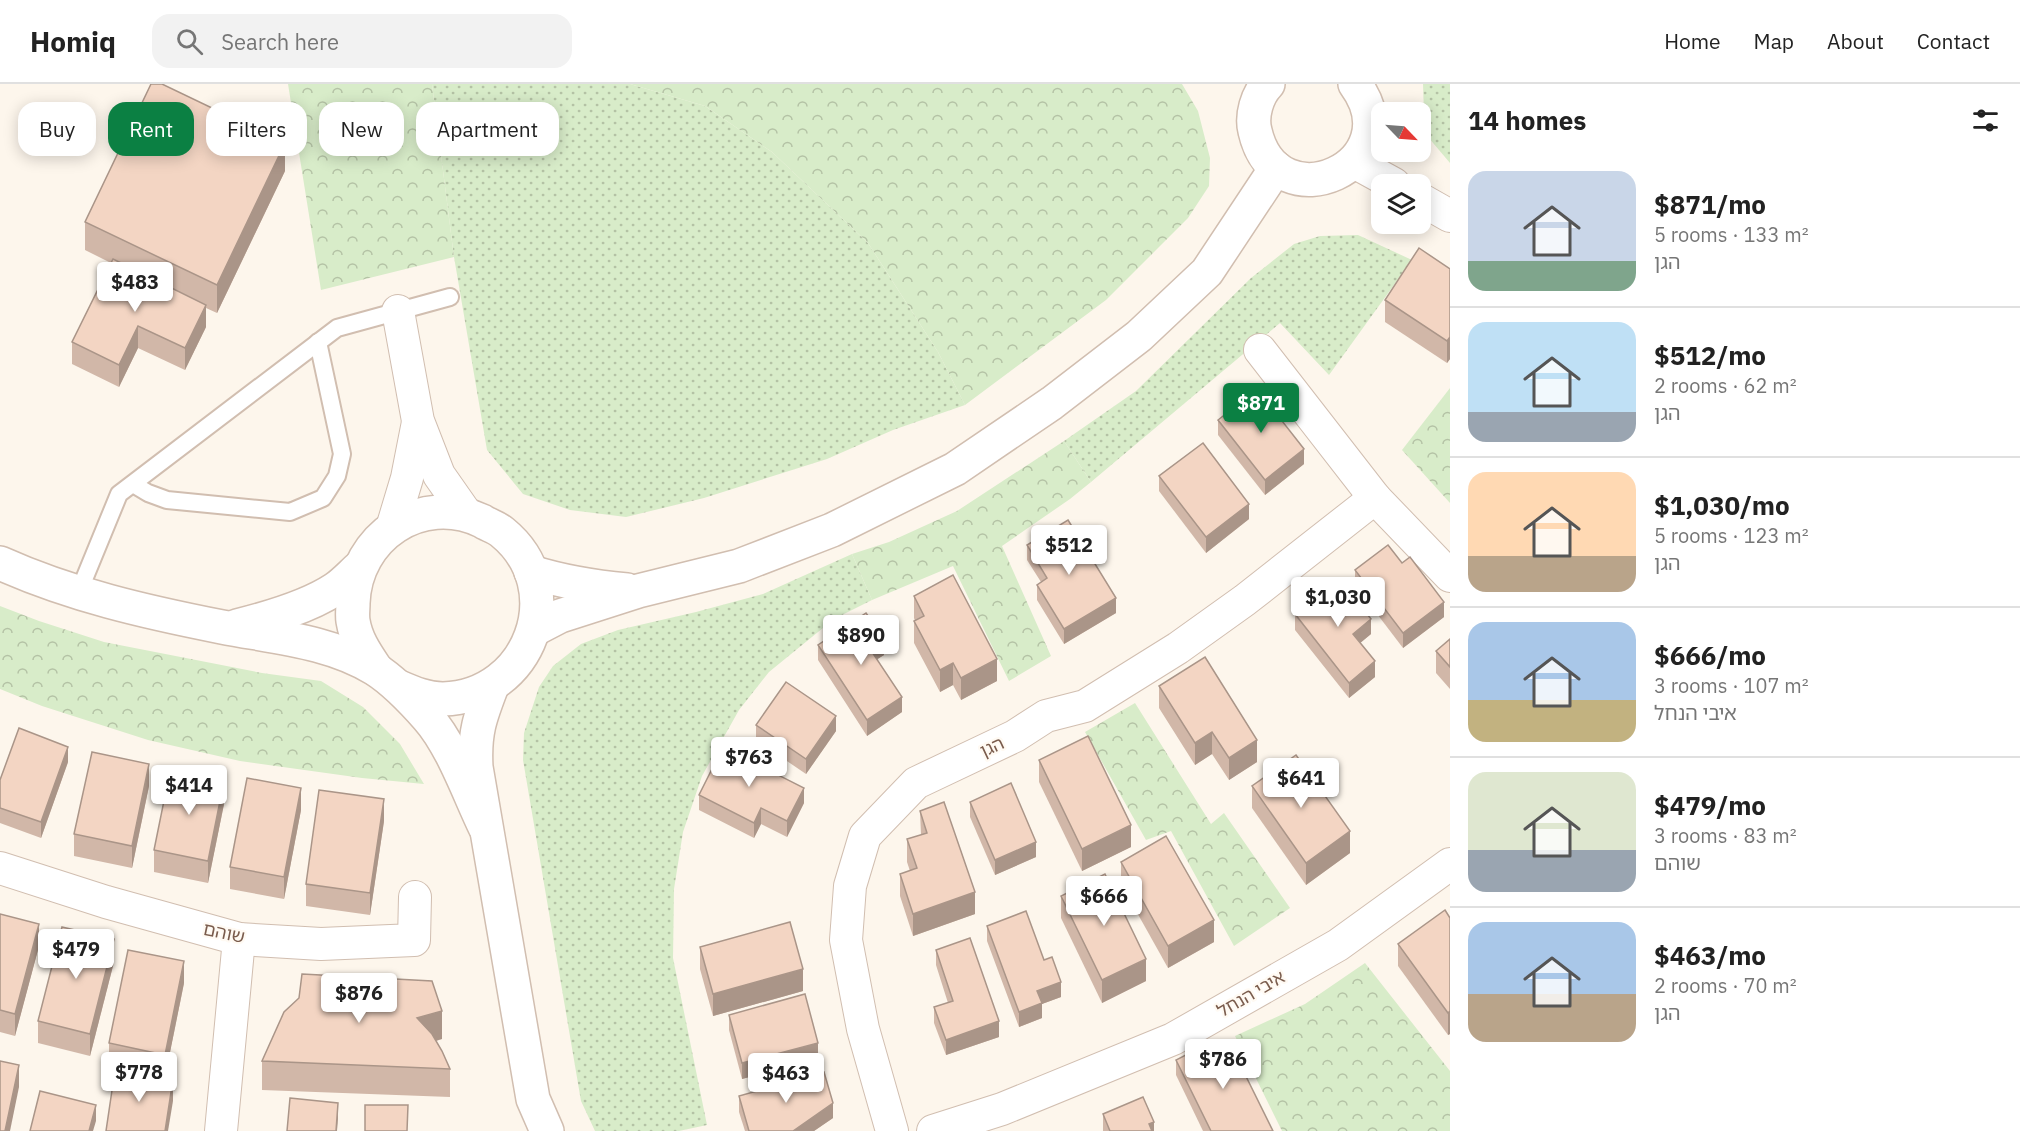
<!DOCTYPE html>
<meta charset="utf-8">
<style>
body{margin:0;font-family:"IBM Plex Sans","Noto Sans Hebrew",sans-serif;background:#f2f2f2;color:#222;height:100vh;display:flex;flex-direction:column;font-size:22px;white-space:nowrap}
*{box-sizing:border-box;margin:0}
p{font-size:20px;color:#767676}
.icon{flex:none;width:33px;height:33px;fill:none;stroke:currentColor;stroke-width:2;stroke-linecap:round;stroke-linejoin:round}
.map{position:relative;flex:1;overflow:hidden}
.drawer{display:flex;flex-direction:column;background:#fff;width:570px}
.drawer>*{flex:none}
.hud{position:absolute;left:18px;top:18px;width:570px;height:54px;display:flex;gap:12px}
.needle{width:39px;rotate:115deg}
.controls{position:absolute;left:1371px;top:18px;display:grid;gap:12px}
.controls a{display:grid;place-items:center;width:60px;height:60px;border-radius:12px;background:#fff;box-shadow:0 3px 15px #0003;font-size:30px}
.price{position:absolute;translate:-50% -51px;padding:0 14px;border-radius:6px;background:#fff;color:#222;font-size:20px;line-height:39px;filter:drop-shadow(0 2px 3px #0008)}
.price::after{content:'';position:absolute;left:50%;top:36px;width:18px;height:14px;margin-left:-9px;background:inherit;clip-path:polygon(0 0,100% 0,50% 100%)}
.price.selected{background:#0b8043;color:#fff}
ul{padding:0;list-style:none}
li{display:flex;align-items:center;gap:18px;height:150px;padding:0 18px}
li+li{border-top:2px solid #e0e0e0}
li span{display:grid;place-items:center;flex:none;width:168px;height:120px;border-radius:18px;color:#555}
li>.icon{margin-inline-start:auto}
span .icon{width:72px;height:72px;fill:#fffc;stroke-width:1}
li b{font-size:26px}
h2{display:flex;justify-content:space-between;align-items:center;height:72px;padding:0 18px;font-size:26px}
.tag{padding:0 21px;border-radius:18px;background:#fff;box-shadow:0 3px 15px #0003;font-size:21px;line-height:54px}
.tag.selected{background:#0b8043;color:#fff}
header{display:flex;align-items:center;gap:36px;box-sizing:border-box;height:84px;padding:0 30px;background:#fff;border-bottom:2px solid #e0e0e0}
header strong{font-size:28px}
nav{display:flex;gap:33px;margin-inline-start:auto;font-size:21px}
.search{width:420px;height:54px;background:#f2f2f2;display:flex;align-items:center;gap:15px;box-sizing:border-box;padding:0 21px;border-radius:18px;color:#767676;font-size:22px}
main{display:flex;flex:1;min-height:0}
.map>svg:first-child{display:block}
.grass{fill:url(#grass-dots)}
.park{fill:url(#park-crowns)}
.lines{fill:none;stroke-linecap:round;stroke-linejoin:round}
.service-casing{stroke:#d1beb0;stroke-width:20}
.minor-casing{stroke:#d1beb0;stroke-width:34}
.tertiary-casing{stroke:#d1beb0;stroke-width:36}
.service{stroke:#fff;stroke-width:16}
.minor{stroke:#fff;stroke-width:32}
.tertiary{stroke:#fff;stroke-width:33}
.wall{fill:#d1b7a8}
.shaded-wall{fill:#aa9588}
.building{fill:#f3d5c3;stroke:#aa9588;stroke-width:1.5}
.labels{text-anchor:middle;stroke-width:4.5;stroke-linejoin:round;paint-order:stroke}
.street-label{font-size:18px;fill:#7a5c4d;stroke:#fffaf3}
</style>
<header>
<strong>Homiq</strong>
<div class="search"><svg class="icon" aria-label="search" viewBox="0 0 24 24"><circle cx="10" cy="10" r="6"/><path d="M15 15l6 6"/></svg>Search here</div>
<nav><a>Home</a><a>Map</a><a>About</a><a>Contact</a></nav>
</header>
<main>
<div class="map">
<svg width="1450" height="1047" viewBox="0 0 1450 1047">
<defs>
<pattern id="grass-dots" width="8" height="8" patternUnits="userSpaceOnUse" patternTransform="scale(1.5)"><rect width="8" height="8" fill="#d8ecc9"/><path d="M2 2h.1M6 6h.1" fill="none" stroke="#b4c2a5" stroke-width="1.8" stroke-linecap="round"/></pattern>
<pattern id="park-crowns" width="20" height="18" patternUnits="userSpaceOnUse" patternTransform="scale(1.5)"><rect width="20" height="18" fill="#d8ecc9"/><path d="M2 6a3 3 0 1 1 6 0M12 15a3 3 0 1 1 6 0" fill="none" stroke="#b4c2a5"/></pattern>
</defs>
<rect width="100%" height="100%" fill="#fdf6ec"/>
<g class="grass">
<polygon points="432,0 630,0 705,22 772,68 868,159 938,268 965,321 893,346 827,375 704,414 626,433 570,426 523,410 487,366 454,173"/>
<polygon points="1423,0 1450,0 1450,79 1428,53 1424,30"/>
<polygon points="1358,151 1412,176 1329,291 1280,239 1091,398 1064,357 1136,307 1251,194 1294,160 1320,152"/>
<polygon points="852,470 872,516 834,535 769,588 739,626 702,692 683,748 674,805 673,874 707,1041 679,1047 595,1047 581,1017 523,676 524,649 539,603 553,582 581,560 618,546 696,528 763,510"/>
</g>
<g class="park">
<polygon points="288,0 432,0 454,173 321,206"/>
<polygon points="630,0 1182,0 1198,27 1210,74 1209,102 1188,134 1106,216 965,321 938,268 868,159 772,68 705,22"/>
<polygon points="1450,304 1450,419 1402,366"/>
<polygon points="1064,357 1091,398 1070,415 1002,462 1051,572 1009,597 953,482 872,516 852,470 889,458 957,427"/>
<polygon points="0,522 39,537 104,558 262,589 321,597 363,623 400,660 424,700 362,694 240,677 148,656 42,622 0,605"/>
<polygon points="1135,619 1211,740 1224,729 1290,824 1234,862 1171,747 1146,756 1085,648"/>
<polygon points="1365,879 1450,987 1450,1047 1282,1047 1235,952 1305,920"/>
</g>
<g class="lines">
<g class="service-casing">
<g id="service">
<polyline points="133,400 148,409 167,416 290,428 323,414 337,392 342,370 318,258"/>
<polyline points="78,510 119,410 337,244 450,213"/>
</g>
</g>
<g class="minor-casing">
<g id="minor">
<polyline points="1354,78 1394,100"/>
<polyline points="1420,115 1450,132"/>
<polyline points="398,227 418,337 439,391 467,431"/>
<polyline points="1260,266 1375,414 1450,492"/>
<polyline points="392,444 407,394 418,338"/>
<polyline points="0,784 106,818 239,855 321,860 414,856 415,813"/>
<polyline points="221,1047 239,855"/>
<polyline points="892,1047 863,945 846,856 850,802 865,752 916,699 1015,652 1046,632 1085,622 1178,564 1245,516 1375,414"/>
<polyline points="933,1047 1002,1025 1173,955 1338,861 1450,780"/>
</g>
</g>
<g class="tertiary-casing">
<g id="tertiary">
<path d="M 1268,0 C 1257,11 1251,32 1255,47 C 1277,143 1414,80 1355,0"/>
<path d="M 0,479 C 71,511 146,528 222,543 C 273,553 330,557 375,585 C 394,597 413,617 428,634 C 452,661 469,710 485,743"/>
<path d="M 531,488 C 563,498 594,503 627,506"/>
<path d="M 237,542 C 269,534 308,523 335,505 C 344,499 352,490 360,483"/>
<polyline points="535,545 560,532 638,507 739,482 832,446 955,385 1052,319 1139,252 1207,188 1276,84"/>
<path d="M 376,585 C 366,570 356,556 353,537 C 352,531 353,525 353,519 C 355,453 421,408 482,437 C 488,441 496,443 502,448 C 571,504 530,613 443,615 C 427,615 413,609 399,603"/>
<path d="M 492,602 C 480,633 474,649 476,683 L 533,1015 L 547,1047"/>
</g>
</g>
<use href="#service" class="service"/>
<use href="#minor" class="minor"/>
<use href="#tertiary" class="tertiary"/>
</g>
<g class="wall">
<polygon points="285,87 217,229 206,224 206,243 185,286 138,264 119,303 72,280 72,258 111,179 85,166 85,138"/>
<polygon points="1450,185 1450,275 1447,279 1385,238 1385,216"/>
<polygon points="1218,336 1304,380 1265,411 1218,351"/>
<polygon points="1159,392 1249,435 1206,469 1159,407"/>
<polygon points="1027,461 1116,529 1064,560 1037,516 1037,501 1041,498 1027,476"/>
<polygon points="1355,486 1444,533 1403,564 1355,501"/>
<polygon points="914,512 997,597 961,616 953,601 940,608 914,559 914,537 915,537 914,534"/>
<polygon points="1295,530 1371,550 1360,559 1375,593 1349,614 1295,546"/>
<polygon points="1450,555 1450,605 1436,589 1436,567"/>
<polygon points="818,561 884,571 877,575 902,628 867,652 818,576"/>
<polygon points="1159,602 1257,678 1229,696 1212,670 1195,681 1159,624"/>
<polygon points="756,641 836,647 806,690 756,656"/>
<polygon points="1039,676 1131,763 1082,787 1039,698"/>
<polygon points="68,678 41,754 0,739 0,696"/>
<polygon points="149,702 132,784 74,772 74,750"/>
<polygon points="1252,702 1350,769 1306,801 1252,724"/>
<polygon points="699,711 804,719 787,753 761,740 754,754 699,726"/>
<polygon points="970,718 1036,773 995,791 970,733"/>
<polygon points="224,720 208,799 154,788 154,766"/>
<polygon points="301,726 284,815 230,805 230,783"/>
<polygon points="920,727 975,830 913,852 900,812 900,790 910,787 907,778 907,755 921,751"/>
<polygon points="384,737 370,831 306,822 306,800"/>
<polygon points="1121,778 1214,858 1168,884 1121,800"/>
<polygon points="1061,812 1146,897 1102,919 1061,834"/>
<polygon points="0,830 39,862 15,952 0,948"/>
<polygon points="1450,834 1450,950 1448,951 1398,882 1398,860"/>
<polygon points="987,842 1044,876 1061,913 1042,920 1042,934 1019,943 987,857"/>
<polygon points="700,863 803,907 713,932 700,885"/>
<polygon points="936,866 999,953 946,971 934,939 934,923 948,919 936,881"/>
<polygon points="114,878 90,972 38,959 38,937"/>
<polygon points="184,899 165,993 109,982 109,959"/>
<polygon points="729,931 818,974 742,995 729,946"/>
<polygon points="442,955 436,957 450,985 450,1013 262,1006 262,977"/>
<polygon points="1176,976 1273,1047 1203,1047 1176,991"/>
<polygon points="739,1012 833,1034 814,1047 745,1047 739,1028"/>
<polygon points="1103,1030 1154,1047 1103,1047"/>
</g>
<g class="shaded-wall">
<polygon points="285,59 285,87 217,229 217,201"/>
<polygon points="206,221 206,243 185,286 185,264"/>
<polygon points="138,242 138,264 119,303 119,281"/>
<polygon points="1450,253 1450,275 1447,279 1447,257"/>
<polygon points="1304,365 1304,380 1265,411 1265,396"/>
<polygon points="1249,420 1249,435 1206,469 1206,453"/>
<polygon points="1116,514 1116,529 1064,560 1064,545"/>
<polygon points="1444,518 1444,533 1403,564 1403,549"/>
<polygon points="1371,535 1371,550 1353,565 1353,550"/>
<polygon points="884,555 884,571 870,580 870,565"/>
<polygon points="997,575 997,597 961,616 961,594"/>
<polygon points="1375,577 1375,593 1349,614 1349,599"/>
<polygon points="953,579 953,601 940,608 940,586"/>
<polygon points="902,613 902,628 867,652 867,636"/>
<polygon points="836,632 836,647 806,690 806,675"/>
<polygon points="1212,648 1212,670 1195,681 1195,659"/>
<polygon points="1257,656 1257,678 1229,696 1229,674"/>
<polygon points="68,663 68,678 41,754 41,738"/>
<polygon points="149,680 149,702 132,784 132,762"/>
<polygon points="224,697 224,720 208,799 208,777"/>
<polygon points="301,704 301,726 284,815 284,793"/>
<polygon points="804,704 804,719 787,753 787,737"/>
<polygon points="384,715 384,737 370,831 370,809"/>
<polygon points="761,724 761,740 754,754 754,739"/>
<polygon points="1131,741 1131,763 1082,787 1082,765"/>
<polygon points="1350,747 1350,769 1306,801 1306,779"/>
<polygon points="1036,758 1036,773 995,791 995,776"/>
<polygon points="975,808 975,830 913,852 913,830"/>
<polygon points="1214,836 1214,858 1168,884 1168,862"/>
<polygon points="39,840 39,862 15,952 15,930"/>
<polygon points="114,855 114,878 90,972 90,950"/>
<polygon points="1146,875 1146,897 1102,919 1102,896"/>
<polygon points="184,877 184,899 165,993 165,971"/>
<polygon points="803,885 803,907 713,932 713,910"/>
<polygon points="1061,898 1061,913 1042,920 1042,934 1019,943 1019,928 1037,907"/>
<polygon points="442,927 442,955 417,962 417,934"/>
<polygon points="1450,927 1450,950 1448,951 1448,929"/>
<polygon points="999,937 999,953 946,971 946,956"/>
<polygon points="818,959 818,974 742,995 742,979"/>
<polygon points="19,981 19,1003 10,1047 5,1047"/>
<polygon points="173,995 173,1017 168,1047 165,1047"/>
<polygon points="338,1019 338,1034 337,1047 336,1047"/>
<polygon points="833,1019 833,1034 814,1047 793,1047"/>
<polygon points="96,1021 96,1037 93,1047 89,1047"/>
<polygon points="1154,1038 1154,1047 1149,1047 1149,1040"/>
</g>
<g class="building">
<polygon points="151,0 162,0 285,59 217,201 85,138"/>
<polygon points="1419,164 1450,185 1450,253 1447,257 1385,216"/>
<polygon points="113,175 206,221 185,264 138,242 119,281 72,258"/>
<polygon points="1257,305 1304,365 1265,396 1218,336"/>
<polygon points="1203,359 1249,420 1206,453 1159,392"/>
<polygon points="1068,436 1116,514 1064,545 1037,501 1047,494 1027,461"/>
<polygon points="1388,461 1402,479 1410,473 1444,518 1403,549 1355,486"/>
<polygon points="953,491 997,575 961,594 953,579 940,586 914,537 924,532 914,512"/>
<polygon points="1339,494 1371,535 1353,550 1375,577 1349,599 1295,530"/>
<polygon points="866,529 884,555 870,565 902,613 867,636 818,561"/>
<polygon points="1450,555 1450,583 1436,567"/>
<polygon points="1205,573 1257,656 1229,674 1212,648 1195,659 1159,602"/>
<polygon points="786,598 836,632 806,675 756,641"/>
<polygon points="19,644 68,663 41,738 0,724 0,696"/>
<polygon points="1088,652 1131,741 1082,765 1039,676"/>
<polygon points="723,663 804,704 787,737 761,724 754,739 699,711"/>
<polygon points="92,668 149,680 132,762 74,750"/>
<polygon points="1296,671 1350,747 1306,779 1252,702"/>
<polygon points="170,687 224,697 208,777 154,766"/>
<polygon points="247,694 301,704 284,793 230,783"/>
<polygon points="1011,699 1036,758 995,776 970,718"/>
<polygon points="319,706 384,715 370,809 306,800"/>
<polygon points="944,718 975,808 913,830 900,790 917,784 907,755 927,749 920,727"/>
<polygon points="1166,752 1214,836 1168,862 1121,778"/>
<polygon points="1105,790 1146,875 1102,896 1061,812"/>
<polygon points="1445,826 1450,834 1450,927 1448,929 1398,860"/>
<polygon points="1026,827 1044,876 1052,873 1061,898 1037,907 1042,919 1019,928 987,842"/>
<polygon points="0,830 39,840 15,930 0,926"/>
<polygon points="790,838 803,885 713,910 700,863"/>
<polygon points="62,843 114,855 90,950 38,937"/>
<polygon points="970,854 999,937 946,956 934,923 953,917 936,866"/>
<polygon points="128,866 184,877 165,971 109,959"/>
<polygon points="302,890 432,897 442,927 417,934 432,950 442,967 450,985 262,977 284,928 299,914"/>
<polygon points="805,910 818,959 742,979 729,931"/>
<polygon points="1229,958 1273,1047 1211,1047 1176,976 1209,959"/>
<polygon points="0,977 19,981 5,1047 0,1047"/>
<polygon points="115,986 173,995 165,1047 106,1047"/>
<polygon points="824,988 833,1019 793,1047 749,1047 739,1012"/>
<polygon points="40,1007 96,1021 89,1047 30,1047"/>
<polygon points="1143,1013 1154,1038 1149,1040 1152,1047 1110,1047 1103,1030"/>
<polygon points="290,1014 338,1019 336,1047 287,1047"/>
<polygon points="365,1021 408,1021 407,1047 365,1047"/>
</g>
<g class="labels">
<g class="street-label">
<text transform="translate(992 663) rotate(-25)" y="6">הגן</text>
<text transform="translate(224 849) rotate(12)" y="6">שוהם</text>
<text transform="translate(1251 910) rotate(-30)" y="6">איבי הנחל</text>
</g>
</g>
</svg>
<div class="controls">
<a><svg class="needle" viewBox="-14 -14 28 28"><path d="M0-13l5 13h-10z" fill="#e53935"/><path d="M0 13l5-13h-10z" fill="#767676"/></svg></a>
<a><svg class="icon" aria-label="layers" viewBox="0 0 24 24"><path d="M12 4l9 5-9 5-9-5zM3 14l9 5 9-5"/></svg></a>
</div>
<b class="price" style="left:135px;top:229px">$483</b>
<b class="price selected" style="left:1261px;top:350px">$871</b>
<b class="price" style="left:1069px;top:492px">$512</b>
<b class="price" style="left:1338px;top:544px">$1,030</b>
<b class="price" style="left:861px;top:582px">$890</b>
<b class="price" style="left:749px;top:704px">$763</b>
<b class="price" style="left:1301px;top:725px">$641</b>
<b class="price" style="left:189px;top:732px">$414</b>
<b class="price" style="left:1104px;top:843px">$666</b>
<b class="price" style="left:76px;top:896px">$479</b>
<b class="price" style="left:359px;top:940px">$876</b>
<b class="price" style="left:1223px;top:1006px">$786</b>
<b class="price" style="left:139px;top:1019px">$778</b>
<b class="price" style="left:786px;top:1020px">$463</b>
<div class="hud">
<a class="tag">Buy</a>
<a class="tag selected">Rent</a>
<a class="tag">Filters</a>
<a class="tag">New</a>
<a class="tag">Apartment</a>
</div>
</div>
<section class="drawer">
<h2>14 homes<svg class="icon" aria-label="filters" viewBox="0 0 24 24"><path d="M4 7h16M4 17h16"/><circle cx="9" cy="7" r="2"/><circle cx="15" cy="17" r="2"/></svg></h2>
<ul>
<li><span style="background:linear-gradient(#c9d6e8 75%,#7fa58c 0)"><svg class="icon" aria-label="home" viewBox="0 0 24 24"><path d="M3 11l9-7 9 7M6 9v11h12V9"/></svg></span><div><b>$871/mo</b><p>5 rooms · 133 m²</p><p>הגן</p></div></li>
<li><span style="background:linear-gradient(#bfe0f5 75%,#9aa5b1 0)"><svg class="icon" aria-label="home" viewBox="0 0 24 24"><path d="M3 11l9-7 9 7M6 9v11h12V9"/></svg></span><div><b>$512/mo</b><p>2 rooms · 62 m²</p><p>הגן</p></div></li>
<li><span style="background:linear-gradient(#ffd9b3 70%,#b9a48a 0)"><svg class="icon" aria-label="home" viewBox="0 0 24 24"><path d="M3 11l9-7 9 7M6 9v11h12V9"/></svg></span><div><b>$1,030/mo</b><p>5 rooms · 123 m²</p><p>הגן</p></div></li>
<li><span style="background:linear-gradient(#a9c7e8 65%,#c2b280 0)"><svg class="icon" aria-label="home" viewBox="0 0 24 24"><path d="M3 11l9-7 9 7M6 9v11h12V9"/></svg></span><div><b>$666/mo</b><p>3 rooms · 107 m²</p><p>איבי הנחל</p></div></li>
<li><span style="background:linear-gradient(#dfe7d0 65%,#9aa5b1 0)"><svg class="icon" aria-label="home" viewBox="0 0 24 24"><path d="M3 11l9-7 9 7M6 9v11h12V9"/></svg></span><div><b>$479/mo</b><p>3 rooms · 83 m²</p><p>שוהם</p></div></li>
<li><span style="background:linear-gradient(#a9c7e8 60%,#b9a48a 0)"><svg class="icon" aria-label="home" viewBox="0 0 24 24"><path d="M3 11l9-7 9 7M6 9v11h12V9"/></svg></span><div><b>$463/mo</b><p>2 rooms · 70 m²</p><p>הגן</p></div></li>
</ul>
</section>
</main>
